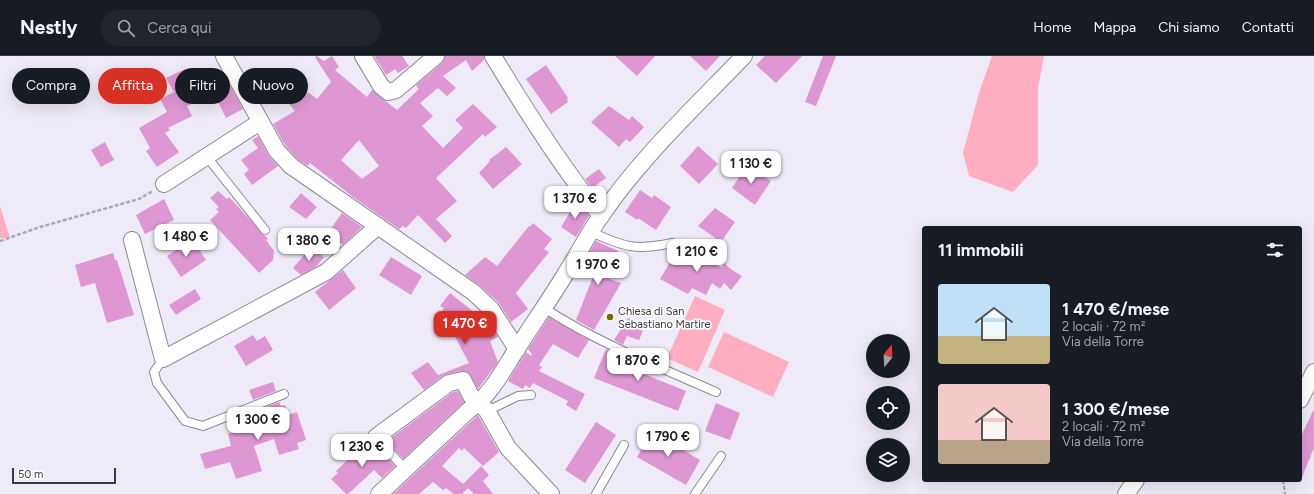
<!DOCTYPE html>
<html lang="it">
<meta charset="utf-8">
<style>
body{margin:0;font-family:Figtree,sans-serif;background:#20242c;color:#f1f3f6;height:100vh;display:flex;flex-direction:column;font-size:15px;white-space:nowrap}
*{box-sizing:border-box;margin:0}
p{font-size:13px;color:#9ea1a6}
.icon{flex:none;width:22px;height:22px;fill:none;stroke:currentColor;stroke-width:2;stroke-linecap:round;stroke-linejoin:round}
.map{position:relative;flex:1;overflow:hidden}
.side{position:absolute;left:922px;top:170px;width:380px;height:256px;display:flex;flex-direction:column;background:#171b24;border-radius:4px;box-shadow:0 4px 16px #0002}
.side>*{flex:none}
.banner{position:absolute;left:12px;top:12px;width:380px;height:36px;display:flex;gap:8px}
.needle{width:26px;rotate:18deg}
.tools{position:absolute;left:866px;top:278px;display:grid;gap:8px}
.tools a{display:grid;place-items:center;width:44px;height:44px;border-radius:50%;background:#171b24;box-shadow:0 4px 16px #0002;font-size:20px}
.scale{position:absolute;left:12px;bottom:10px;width:104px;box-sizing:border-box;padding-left:4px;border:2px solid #39373c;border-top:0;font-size:11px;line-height:14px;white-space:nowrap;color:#39373c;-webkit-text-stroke:3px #fff;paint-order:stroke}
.price{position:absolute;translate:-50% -34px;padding:0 9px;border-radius:8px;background:#fff;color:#222;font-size:13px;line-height:26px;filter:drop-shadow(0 1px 2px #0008)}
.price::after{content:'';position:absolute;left:50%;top:24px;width:12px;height:9px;margin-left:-6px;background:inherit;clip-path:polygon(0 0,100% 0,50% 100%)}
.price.current{background:#d93025;color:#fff}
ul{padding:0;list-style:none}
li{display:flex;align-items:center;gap:12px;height:100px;padding:0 16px}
li span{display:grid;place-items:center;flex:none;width:112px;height:80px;border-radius:4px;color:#555}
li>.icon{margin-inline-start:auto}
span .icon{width:48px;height:48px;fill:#fffc;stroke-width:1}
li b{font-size:17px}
h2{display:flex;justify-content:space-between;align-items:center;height:48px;padding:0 16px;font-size:17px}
.tag{padding:0 14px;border-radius:18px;background:#171b24;box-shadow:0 4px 16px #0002;font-size:14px;line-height:36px}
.tag.current{background:#d93025;color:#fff}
header{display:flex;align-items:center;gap:24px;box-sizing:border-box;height:56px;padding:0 20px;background:#171b24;border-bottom:1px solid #363941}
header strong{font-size:19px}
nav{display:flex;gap:22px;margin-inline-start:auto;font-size:14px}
.search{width:280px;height:36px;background:#20242c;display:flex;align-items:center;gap:10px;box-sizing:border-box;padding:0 14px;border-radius:22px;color:#9ea1a6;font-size:15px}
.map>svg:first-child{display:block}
.green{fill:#ffaec2}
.building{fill:#df97d4;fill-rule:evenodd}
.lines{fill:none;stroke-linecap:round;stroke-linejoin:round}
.service-casing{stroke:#8d8a95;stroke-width:10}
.minor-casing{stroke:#8d8a95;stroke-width:18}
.path{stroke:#adaab4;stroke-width:2.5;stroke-dasharray:4 2;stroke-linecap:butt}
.service{stroke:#fff;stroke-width:8}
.minor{stroke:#fff;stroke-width:16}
.poi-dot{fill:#7b6900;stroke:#fff;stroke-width:1.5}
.labels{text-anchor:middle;stroke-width:3.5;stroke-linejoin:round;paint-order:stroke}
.poi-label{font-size:11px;fill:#39373c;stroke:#fff;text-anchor:start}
</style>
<header>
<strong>Nestly</strong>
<div class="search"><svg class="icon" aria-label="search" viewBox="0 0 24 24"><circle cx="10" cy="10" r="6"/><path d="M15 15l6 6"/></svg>Cerca qui</div>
<nav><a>Home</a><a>Mappa</a><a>Chi siamo</a><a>Contatti</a></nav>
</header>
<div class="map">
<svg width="1314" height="438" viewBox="0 0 1314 438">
<rect width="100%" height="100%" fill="#eeeaf7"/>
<g class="green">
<polygon points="992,0 1044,0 1038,32 1038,109 1013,136 969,120 963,97 979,37"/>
<polygon points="0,150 10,182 0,182"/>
<polygon points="695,240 725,254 698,316 667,302"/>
<polygon points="724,276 789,306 773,341 708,311"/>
</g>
<g class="building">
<path d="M 317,0 L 324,5 L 332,0 L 339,11 L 335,14 L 367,41 L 372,34 L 397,54 L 419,33 L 416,29 L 442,7 L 445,0 L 484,0 L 484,4 L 472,15 L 466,4 L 443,20 L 456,32 L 447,40 L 438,32 L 420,47 L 433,60 L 422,70 L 443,92 L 463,72 L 455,64 L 473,48 L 497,71 L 485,81 L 483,78 L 436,122 L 457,145 L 436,163 L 452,180 L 445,187 L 418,159 L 406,172 L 403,170 L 399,173 L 353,141 L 310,107 L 308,110 L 297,103 L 285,89 L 273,68 L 295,55 L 280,37 L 282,36 L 275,24 L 284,19 L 303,43 L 308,36 L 317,43 L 331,26 L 315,1 ZM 359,84 L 379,110 L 362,123 L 341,104 Z"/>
<polygon points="376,0 402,0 409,10 398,17 395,13 386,19 375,1"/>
<polygon points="615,0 655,0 637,20"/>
<polygon points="690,0 720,0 706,15"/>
<polygon points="765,0 802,0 776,27 756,9"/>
<polygon points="823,0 836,0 816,50 805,46"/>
<polygon points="546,9 568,42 567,43 568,46 551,58 526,23"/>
<polygon points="185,13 200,44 187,50 192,60 168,72 170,74 165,77 179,96 157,111 146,95 150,92 139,72 167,56 160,43 174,36 166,22"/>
<polygon points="229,28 243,53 226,62 213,36"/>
<polygon points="609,50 629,64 632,60 644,71 630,86 626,83 619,91 591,66"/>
<polygon points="258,80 269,100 278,110 252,129 244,118 249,114 241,104 258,92 252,84"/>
<polygon points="105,86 114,104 101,111 91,94"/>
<polygon points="698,90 718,108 699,128 680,110"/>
<polygon points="506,91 522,108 493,133 479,117 490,105 489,104"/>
<polygon points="747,109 771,125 755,149 732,132"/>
<polygon points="599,113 606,122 592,132 585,123"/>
<polygon points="640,134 652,142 654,139 671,151 656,174 638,162 637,164 625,156"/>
<polygon points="218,135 227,143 229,141 268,183 266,184 274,195 273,204 259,217 210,164 219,156 216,153 219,151 210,142"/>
<polygon points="301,137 317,151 306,163 289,151"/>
<polygon points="164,143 174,164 145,178 136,159"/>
<polygon points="575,148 585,154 589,160 576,181 561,171"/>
<polygon points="715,152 735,166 721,186 698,170"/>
<polygon points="342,157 362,171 343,189 338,185 340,181 330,174"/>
<polygon points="533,167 552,183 544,193 549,196 516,237 528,253 511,266 498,246 479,229 465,219 485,201 497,210 529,170 530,171"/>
<polygon points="192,183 206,204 181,221 167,200"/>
<polygon points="596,185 618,195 601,220 621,227 594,274 576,264 594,218 588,214 592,210 585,203"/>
<polygon points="681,188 722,212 724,207 732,214 742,220 731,234 724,227 720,233 712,227 706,239 692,232 688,238 660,223"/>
<polygon points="311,191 324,201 316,211 301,219 293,212"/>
<polygon points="113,197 115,204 117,204 134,259 107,267 95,227 81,231 75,209"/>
<polygon points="391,201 422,220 411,239 379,219"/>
<polygon points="343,214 356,232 329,254 315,236"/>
<polygon points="195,233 201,243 176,259 169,249"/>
<polygon points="450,237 489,268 498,281 490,285 498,306 478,333 469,317 461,315 444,319 424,334 411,317 428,306 438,319 469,307 455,281 464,276 440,258 444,252 440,250"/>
<polygon points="549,261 589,284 578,302 553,288 539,309 542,311 539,315 585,338 576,355 566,349 568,345 533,327 530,332 525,329 523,333 508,325 526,296 531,300 532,298 528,293"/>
<polygon points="628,262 633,264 631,270 643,275 639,284 627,280 623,289 614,284"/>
<polygon points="253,279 257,285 265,280 273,294 246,310 234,290"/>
<polygon points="606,293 619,299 617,307 686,335 678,355 594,322"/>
<polygon points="273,326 276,335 253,344 249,334"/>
<polygon points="458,335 464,346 403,403 387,385 453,336"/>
<polygon points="279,346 281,350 285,349 288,359 297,356 306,384 297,387 299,393 279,399 274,383 254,390 262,415 236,423 230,406 205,413 200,398 231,390 228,378 260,368 256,355"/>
<polygon points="716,347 740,357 730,384 705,375"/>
<polygon points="1314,353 1314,392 1300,426 1300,382"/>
<polygon points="478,359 499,396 483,410 464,392 462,395 459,392 442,410 463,428 481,410 489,419 483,425 493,438 474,438 468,432 462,438 454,438 446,432 443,434 433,426 419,438 393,438"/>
<polygon points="596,366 616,379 585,427 565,414"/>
<polygon points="649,374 700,404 686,429 637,401 645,387 642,386"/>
<polygon points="369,387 377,390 395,410 382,422 374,414 348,438 346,438 331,423 338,417 336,415 354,398 355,400"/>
</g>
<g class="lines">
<g class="service-casing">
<g id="service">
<polyline points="207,101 265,174"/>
<path d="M 591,176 C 625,191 635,195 672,187"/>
<path d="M 544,252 C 598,287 657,310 716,336"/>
<polyline points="163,303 154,316 157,327 185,365 203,370 284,338"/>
<polyline points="487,355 518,340 531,339"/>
<polyline points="376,381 405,413"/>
<polyline points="596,438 624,389"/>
<polyline points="695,438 721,400"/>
</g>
</g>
<g class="minor-casing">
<g id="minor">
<polyline points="224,0 277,95 291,110 473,236 491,253 517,293"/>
<polyline points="363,0 381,30 388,36 396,34 436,0"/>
<path d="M 493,0 C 526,55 561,110 601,160"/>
<polyline points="164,128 260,66"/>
<polyline points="132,184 163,303 326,216 378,170"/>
<polyline points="1300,344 1314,316"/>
<polyline points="376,381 449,327 463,324 471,340 480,347 487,355 508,392 551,438"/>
<path d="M 379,438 L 469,354 C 492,338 503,314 518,291 C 534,266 551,242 566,217 C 578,198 588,178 601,160 C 641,101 695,51 744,0"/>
<polyline points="1126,438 1136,424"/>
</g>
</g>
<g class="path">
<polyline points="0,185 40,171 139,143 153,135"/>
<polyline points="1283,424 1285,438"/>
</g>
<use href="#service" class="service"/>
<use href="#minor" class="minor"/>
</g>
<circle class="poi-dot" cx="610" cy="261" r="4"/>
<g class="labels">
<g class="poi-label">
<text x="618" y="259">Chiesa di San<tspan x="618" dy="13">Sebastiano Martire</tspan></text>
</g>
</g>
</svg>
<div class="tools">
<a><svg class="needle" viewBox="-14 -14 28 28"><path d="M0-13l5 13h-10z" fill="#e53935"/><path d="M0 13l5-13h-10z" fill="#9ea1a6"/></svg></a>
<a><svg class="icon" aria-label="locate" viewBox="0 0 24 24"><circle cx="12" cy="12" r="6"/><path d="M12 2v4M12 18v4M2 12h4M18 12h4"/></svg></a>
<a><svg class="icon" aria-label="layers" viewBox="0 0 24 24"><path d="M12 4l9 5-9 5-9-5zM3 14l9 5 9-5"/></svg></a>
</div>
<div class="scale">50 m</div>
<b class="price" style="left:751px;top:129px">1 130 €</b>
<b class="price" style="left:575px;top:164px">1 370 €</b>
<b class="price" style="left:186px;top:202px">1 480 €</b>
<b class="price" style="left:309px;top:206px">1 380 €</b>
<b class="price" style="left:697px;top:217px">1 210 €</b>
<b class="price" style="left:598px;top:230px">1 970 €</b>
<b class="price current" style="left:465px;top:289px">1 470 €</b>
<b class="price" style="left:638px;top:326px">1 870 €</b>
<b class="price" style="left:258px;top:385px">1 300 €</b>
<b class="price" style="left:668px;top:402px">1 790 €</b>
<b class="price" style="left:362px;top:412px">1 230 €</b>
<div class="banner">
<a class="tag">Compra</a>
<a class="tag current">Affitta</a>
<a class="tag">Filtri</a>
<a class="tag">Nuovo</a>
</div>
<section class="side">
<h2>11 immobili<svg class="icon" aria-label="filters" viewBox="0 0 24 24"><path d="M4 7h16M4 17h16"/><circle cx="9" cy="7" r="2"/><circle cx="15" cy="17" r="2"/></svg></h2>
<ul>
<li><span style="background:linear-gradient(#bfe0f5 65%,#c2b280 0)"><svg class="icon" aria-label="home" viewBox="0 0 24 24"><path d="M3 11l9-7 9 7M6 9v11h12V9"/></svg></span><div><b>1 470 €/mese</b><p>2 locali · 72 m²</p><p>Via della Torre</p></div></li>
<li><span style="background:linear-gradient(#f6c9c9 70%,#b9a48a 0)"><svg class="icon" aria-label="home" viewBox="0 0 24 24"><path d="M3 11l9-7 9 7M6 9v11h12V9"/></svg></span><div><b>1 300 €/mese</b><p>2 locali · 72 m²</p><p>Via della Torre</p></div></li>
</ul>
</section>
</div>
